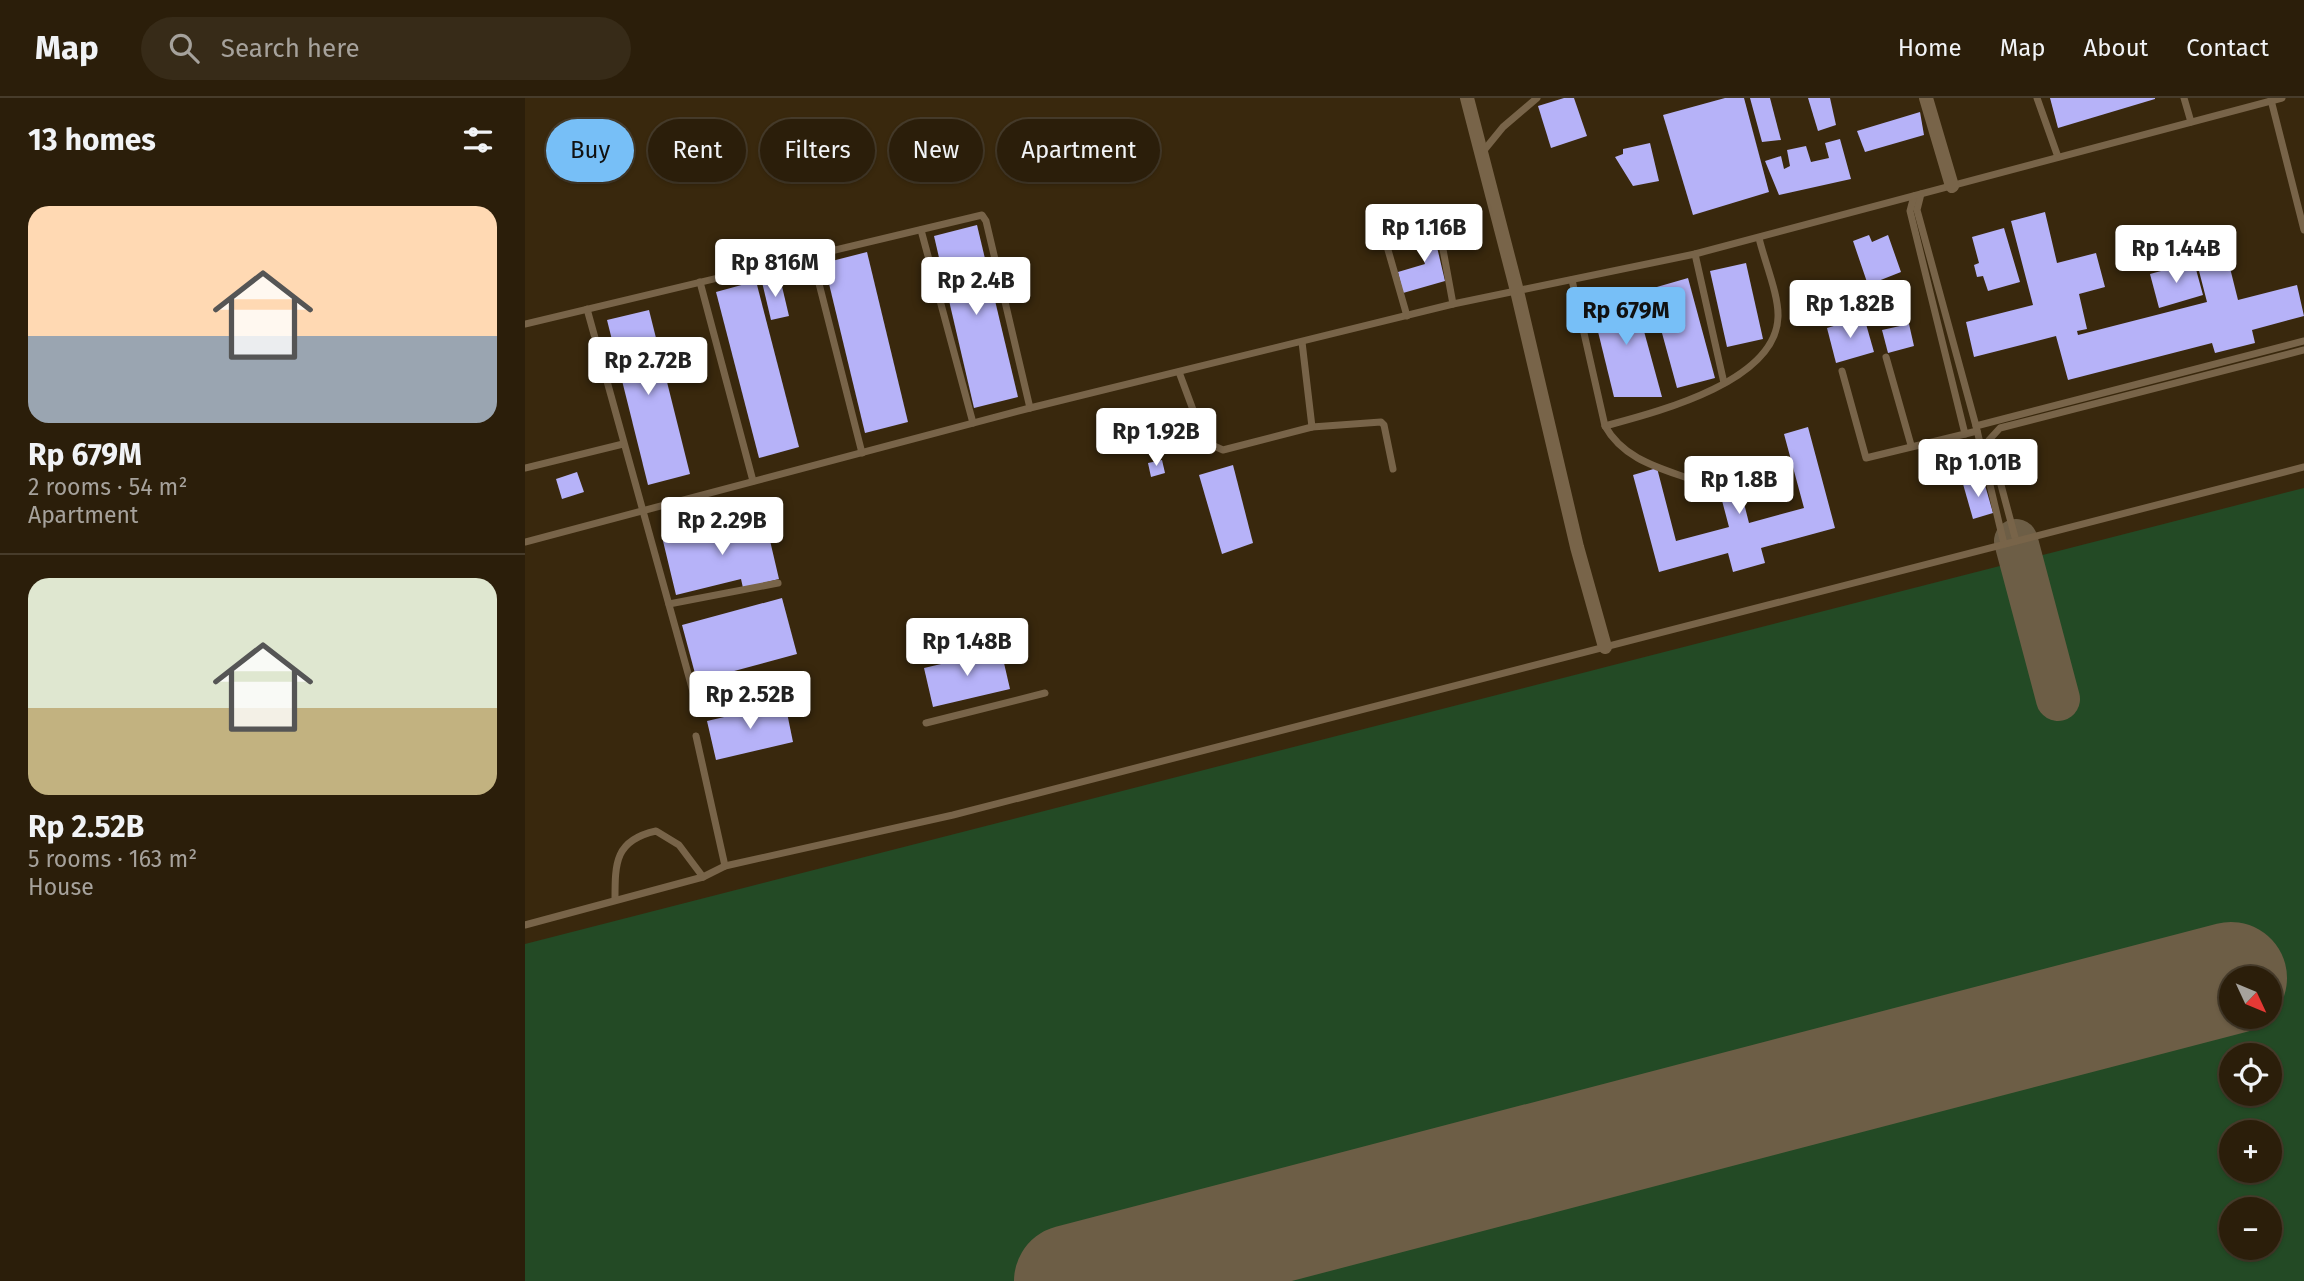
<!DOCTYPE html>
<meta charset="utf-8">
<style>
body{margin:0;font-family:"Fira Sans",sans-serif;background:#372b18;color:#f1f3f6;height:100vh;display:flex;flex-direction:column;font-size:26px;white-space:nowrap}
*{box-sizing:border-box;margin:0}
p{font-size:23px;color:#a6a29c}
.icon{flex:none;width:38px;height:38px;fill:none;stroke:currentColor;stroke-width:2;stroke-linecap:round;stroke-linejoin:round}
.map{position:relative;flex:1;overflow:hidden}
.sheet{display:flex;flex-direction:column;background:#2b1e0a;width:525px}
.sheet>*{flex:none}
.banner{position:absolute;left:21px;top:21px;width:665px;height:63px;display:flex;gap:14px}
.needle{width:46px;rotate:134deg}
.tools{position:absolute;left:1694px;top:868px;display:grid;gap:14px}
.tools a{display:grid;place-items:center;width:63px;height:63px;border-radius:50%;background:#2b1e0a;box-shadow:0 2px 5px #0004,0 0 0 2px #473c2b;font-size:35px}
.price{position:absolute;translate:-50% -60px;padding:0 16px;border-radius:7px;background:#fff;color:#222;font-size:23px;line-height:46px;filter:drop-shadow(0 2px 4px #0008)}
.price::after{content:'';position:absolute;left:50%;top:42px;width:21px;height:16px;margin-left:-10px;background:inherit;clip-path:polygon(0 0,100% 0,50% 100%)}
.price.active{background:#77bff7;color:#111}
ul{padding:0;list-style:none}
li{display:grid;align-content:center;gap:14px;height:371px;padding:0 28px}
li+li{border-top:2px solid #473c2b}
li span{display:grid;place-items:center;height:217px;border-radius:21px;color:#555}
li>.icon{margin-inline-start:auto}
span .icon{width:126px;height:126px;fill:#fffc;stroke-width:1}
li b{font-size:30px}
h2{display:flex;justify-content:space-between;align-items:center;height:84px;padding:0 28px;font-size:30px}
.pill{padding:0 24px;border-radius:32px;background:#2b1e0a;box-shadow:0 2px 5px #0004,0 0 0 2px #473c2b;font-size:24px;line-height:63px}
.pill.active{background:#77bff7;color:#111}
header{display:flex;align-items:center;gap:42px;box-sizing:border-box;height:98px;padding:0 35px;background:#2b1e0a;border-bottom:2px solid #473c2b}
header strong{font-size:33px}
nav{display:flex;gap:38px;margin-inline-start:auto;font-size:24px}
.search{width:490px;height:63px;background:#372b18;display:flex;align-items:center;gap:18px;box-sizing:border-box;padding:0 24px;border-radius:38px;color:#a6a29c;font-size:26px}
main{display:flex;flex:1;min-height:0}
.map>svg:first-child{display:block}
.green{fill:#234a25;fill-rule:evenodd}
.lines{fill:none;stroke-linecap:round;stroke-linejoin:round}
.taxiway{stroke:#6d5e46;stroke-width:44}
.runway{stroke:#6d5e46;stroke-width:112}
.building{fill:#b6b2f8}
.service{stroke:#786449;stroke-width:7}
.minor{stroke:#786449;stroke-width:14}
</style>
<header>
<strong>Map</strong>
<div class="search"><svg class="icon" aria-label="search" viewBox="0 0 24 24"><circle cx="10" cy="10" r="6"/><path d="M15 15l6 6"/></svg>Search here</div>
<nav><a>Home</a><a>Map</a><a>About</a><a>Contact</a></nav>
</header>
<main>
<section class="sheet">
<h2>13 homes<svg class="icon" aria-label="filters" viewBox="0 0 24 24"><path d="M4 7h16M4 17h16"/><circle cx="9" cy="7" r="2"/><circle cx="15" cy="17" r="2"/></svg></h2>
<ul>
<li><span style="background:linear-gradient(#ffd9b3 60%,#9aa5b1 0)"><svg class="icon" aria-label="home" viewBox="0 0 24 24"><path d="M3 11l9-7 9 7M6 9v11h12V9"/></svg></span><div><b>Rp 679M</b><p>2 rooms · 54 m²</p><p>Apartment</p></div></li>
<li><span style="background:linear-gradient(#dfe7d0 60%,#c2b280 0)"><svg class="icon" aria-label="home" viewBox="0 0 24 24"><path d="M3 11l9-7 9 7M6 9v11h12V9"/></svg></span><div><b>Rp 2.52B</b><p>5 rooms · 163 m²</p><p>House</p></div></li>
</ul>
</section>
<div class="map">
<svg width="1779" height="1183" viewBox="0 0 1779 1183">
<rect width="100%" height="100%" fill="#39280d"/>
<path class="green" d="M 1779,390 L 1779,1183 L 0,1183 L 0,846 ZM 1706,880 L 1745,880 L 1745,919 L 1706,919 ZM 1706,957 L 1745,957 L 1745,996 L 1706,996 ZM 1706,1034 L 1745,1034 L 1745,1073 L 1706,1073 ZM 1706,1111 L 1745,1111 L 1745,1150 L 1706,1150 Z"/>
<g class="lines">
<polyline class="taxiway" points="1491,443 1533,601"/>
<polyline class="runway" points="545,1183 1706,880"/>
</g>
<g class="building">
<polygon points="1039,0 1049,0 1062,38 1026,50 1013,8"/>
<polygon points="1200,0 1219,0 1244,94 1168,117 1138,17"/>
<polygon points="1225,0 1245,0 1256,42 1237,44"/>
<polygon points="1283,0 1305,0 1311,27 1293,33"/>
<polygon points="1525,0 1630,0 1630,1 1533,30"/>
<polygon points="1395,14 1399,37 1340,54 1332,33"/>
<polygon points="1315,41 1326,81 1254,97 1240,63 1256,58 1259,71 1265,68 1262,52 1281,48 1286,64 1304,60 1300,45"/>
<polygon points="1125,45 1134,83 1108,88 1090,59 1098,56 1098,51"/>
<polygon points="1520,114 1532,165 1571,155 1580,189 1554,196 1562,231 1552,233 1553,237 1682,204 1673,169 1703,162 1713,202 1772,187 1779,218 1727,232 1730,245 1690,255 1687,245 1543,282 1531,238 1449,259 1441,224 1508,207 1486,123"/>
<polygon points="452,127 493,299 449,310 409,138"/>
<polygon points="907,128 920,183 878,195 873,174 900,166 888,131"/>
<polygon points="1479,130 1495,184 1463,193 1458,178 1452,179 1449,167 1454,165 1447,139"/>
<polygon points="1344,137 1347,144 1363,137 1376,174 1343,187 1328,143"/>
<polygon points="342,154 383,324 340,335 299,165"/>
<polygon points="1669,164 1678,197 1634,210 1625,176"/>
<polygon points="1221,165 1238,241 1202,249 1185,173"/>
<polygon points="255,180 264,218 246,222 237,184"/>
<polygon points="1163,180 1190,280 1152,290 1125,191"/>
<polygon points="231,183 274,349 234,360 191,194"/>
<polygon points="1371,183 1382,221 1364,226 1353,189"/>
<polygon points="1108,193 1137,299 1089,299 1066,205"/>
<polygon points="124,212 165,376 123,387 82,222"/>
<polygon points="1339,219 1349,254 1311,265 1302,230"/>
<polygon points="1384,226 1389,248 1363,255 1357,232"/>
<polygon points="631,311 635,333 606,340 601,318"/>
<polygon points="1283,329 1310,430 1236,450 1240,465 1208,474 1203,455 1134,474 1108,377 1132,370 1151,443 1204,429 1190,376 1210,370 1224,425 1279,410 1259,336"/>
<polygon points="637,362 640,375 626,379 623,365"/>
<polygon points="708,367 728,445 697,456 674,377"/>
<polygon points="52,374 59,394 37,401 31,381"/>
<polygon points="1458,380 1468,415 1448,421 1438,386"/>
<polygon points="239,417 254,481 218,490 216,481 151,497 138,443"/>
<polygon points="257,500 272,556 172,583 157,527"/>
<polygon points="476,552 485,591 408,609 399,570"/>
<polygon points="260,605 268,644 191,662 182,623"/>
</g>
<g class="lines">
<g class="service">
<polyline points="1512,0 1533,59"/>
<polyline points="1659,0 1666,24"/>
<polyline points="1746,2 1779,132"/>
<polyline points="956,56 978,29 1012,0"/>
<polyline points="1396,96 1392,112 1451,328"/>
<polyline points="1389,98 1385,113 1440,336 1452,333"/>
<polyline points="857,131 882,218"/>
<polyline points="396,132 448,325"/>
<polyline points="915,135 928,206"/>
<polyline points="1170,156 1199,285"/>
<polyline points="287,158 337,355"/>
<path d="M 1047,182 L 1080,328 C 1100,364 1140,371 1176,385"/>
<polyline points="175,184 228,383"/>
<polyline points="62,211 169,597"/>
<polyline points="0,226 457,117 461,123 505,310"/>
<polyline points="777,244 787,329 856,324 859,327 868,371"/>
<polyline points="1361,259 1386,347"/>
<polyline points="1317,273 1341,360 1440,336"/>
<polyline points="654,274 680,344 698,352 787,329"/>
<path d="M 1080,328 C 1132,314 1251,284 1253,219 C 1254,197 1239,162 1234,140"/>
<polyline points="0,370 98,346"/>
<polyline points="1491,443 1464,342 1475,330 1779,252"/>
<polyline points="0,444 505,310 928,206 1170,156 1757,0"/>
<polyline points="1479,446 1451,328 1779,243"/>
<polyline points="144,506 253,485"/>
<polyline points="401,625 520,595"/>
<polyline points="171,638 200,768"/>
<path d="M 90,801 C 90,765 90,742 131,733 L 154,747 L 178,779"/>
<polyline points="0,827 178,779 200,768 428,717 1779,369"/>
</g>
<g class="minor">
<polyline points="942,0 992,193 1052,449 1080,549"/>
<polyline points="1401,0 1427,88"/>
</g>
</g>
</svg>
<div class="tools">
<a><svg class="needle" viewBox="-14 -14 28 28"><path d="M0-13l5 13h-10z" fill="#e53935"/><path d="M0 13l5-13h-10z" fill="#a6a29c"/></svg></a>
<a><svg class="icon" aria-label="locate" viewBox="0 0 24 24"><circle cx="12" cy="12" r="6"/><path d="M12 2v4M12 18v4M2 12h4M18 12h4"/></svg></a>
<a>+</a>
<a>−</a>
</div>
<b class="price" style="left:899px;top:166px">Rp 1.16B</b>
<b class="price" style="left:1651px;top:187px">Rp 1.44B</b>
<b class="price" style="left:250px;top:201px">Rp 816M</b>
<b class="price" style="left:451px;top:219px">Rp 2.4B</b>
<b class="price" style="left:1325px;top:242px">Rp 1.82B</b>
<b class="price active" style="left:1101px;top:249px">Rp 679M</b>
<b class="price" style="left:123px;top:299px">Rp 2.72B</b>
<b class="price" style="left:631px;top:370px">Rp 1.92B</b>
<b class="price" style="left:1453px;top:401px">Rp 1.01B</b>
<b class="price" style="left:1214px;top:418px">Rp 1.8B</b>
<b class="price" style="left:197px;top:459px">Rp 2.29B</b>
<b class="price" style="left:442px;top:580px">Rp 1.48B</b>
<b class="price" style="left:225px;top:633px">Rp 2.52B</b>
<div class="banner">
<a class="pill active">Buy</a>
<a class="pill">Rent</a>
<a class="pill">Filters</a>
<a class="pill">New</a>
<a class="pill">Apartment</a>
</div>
</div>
</main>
